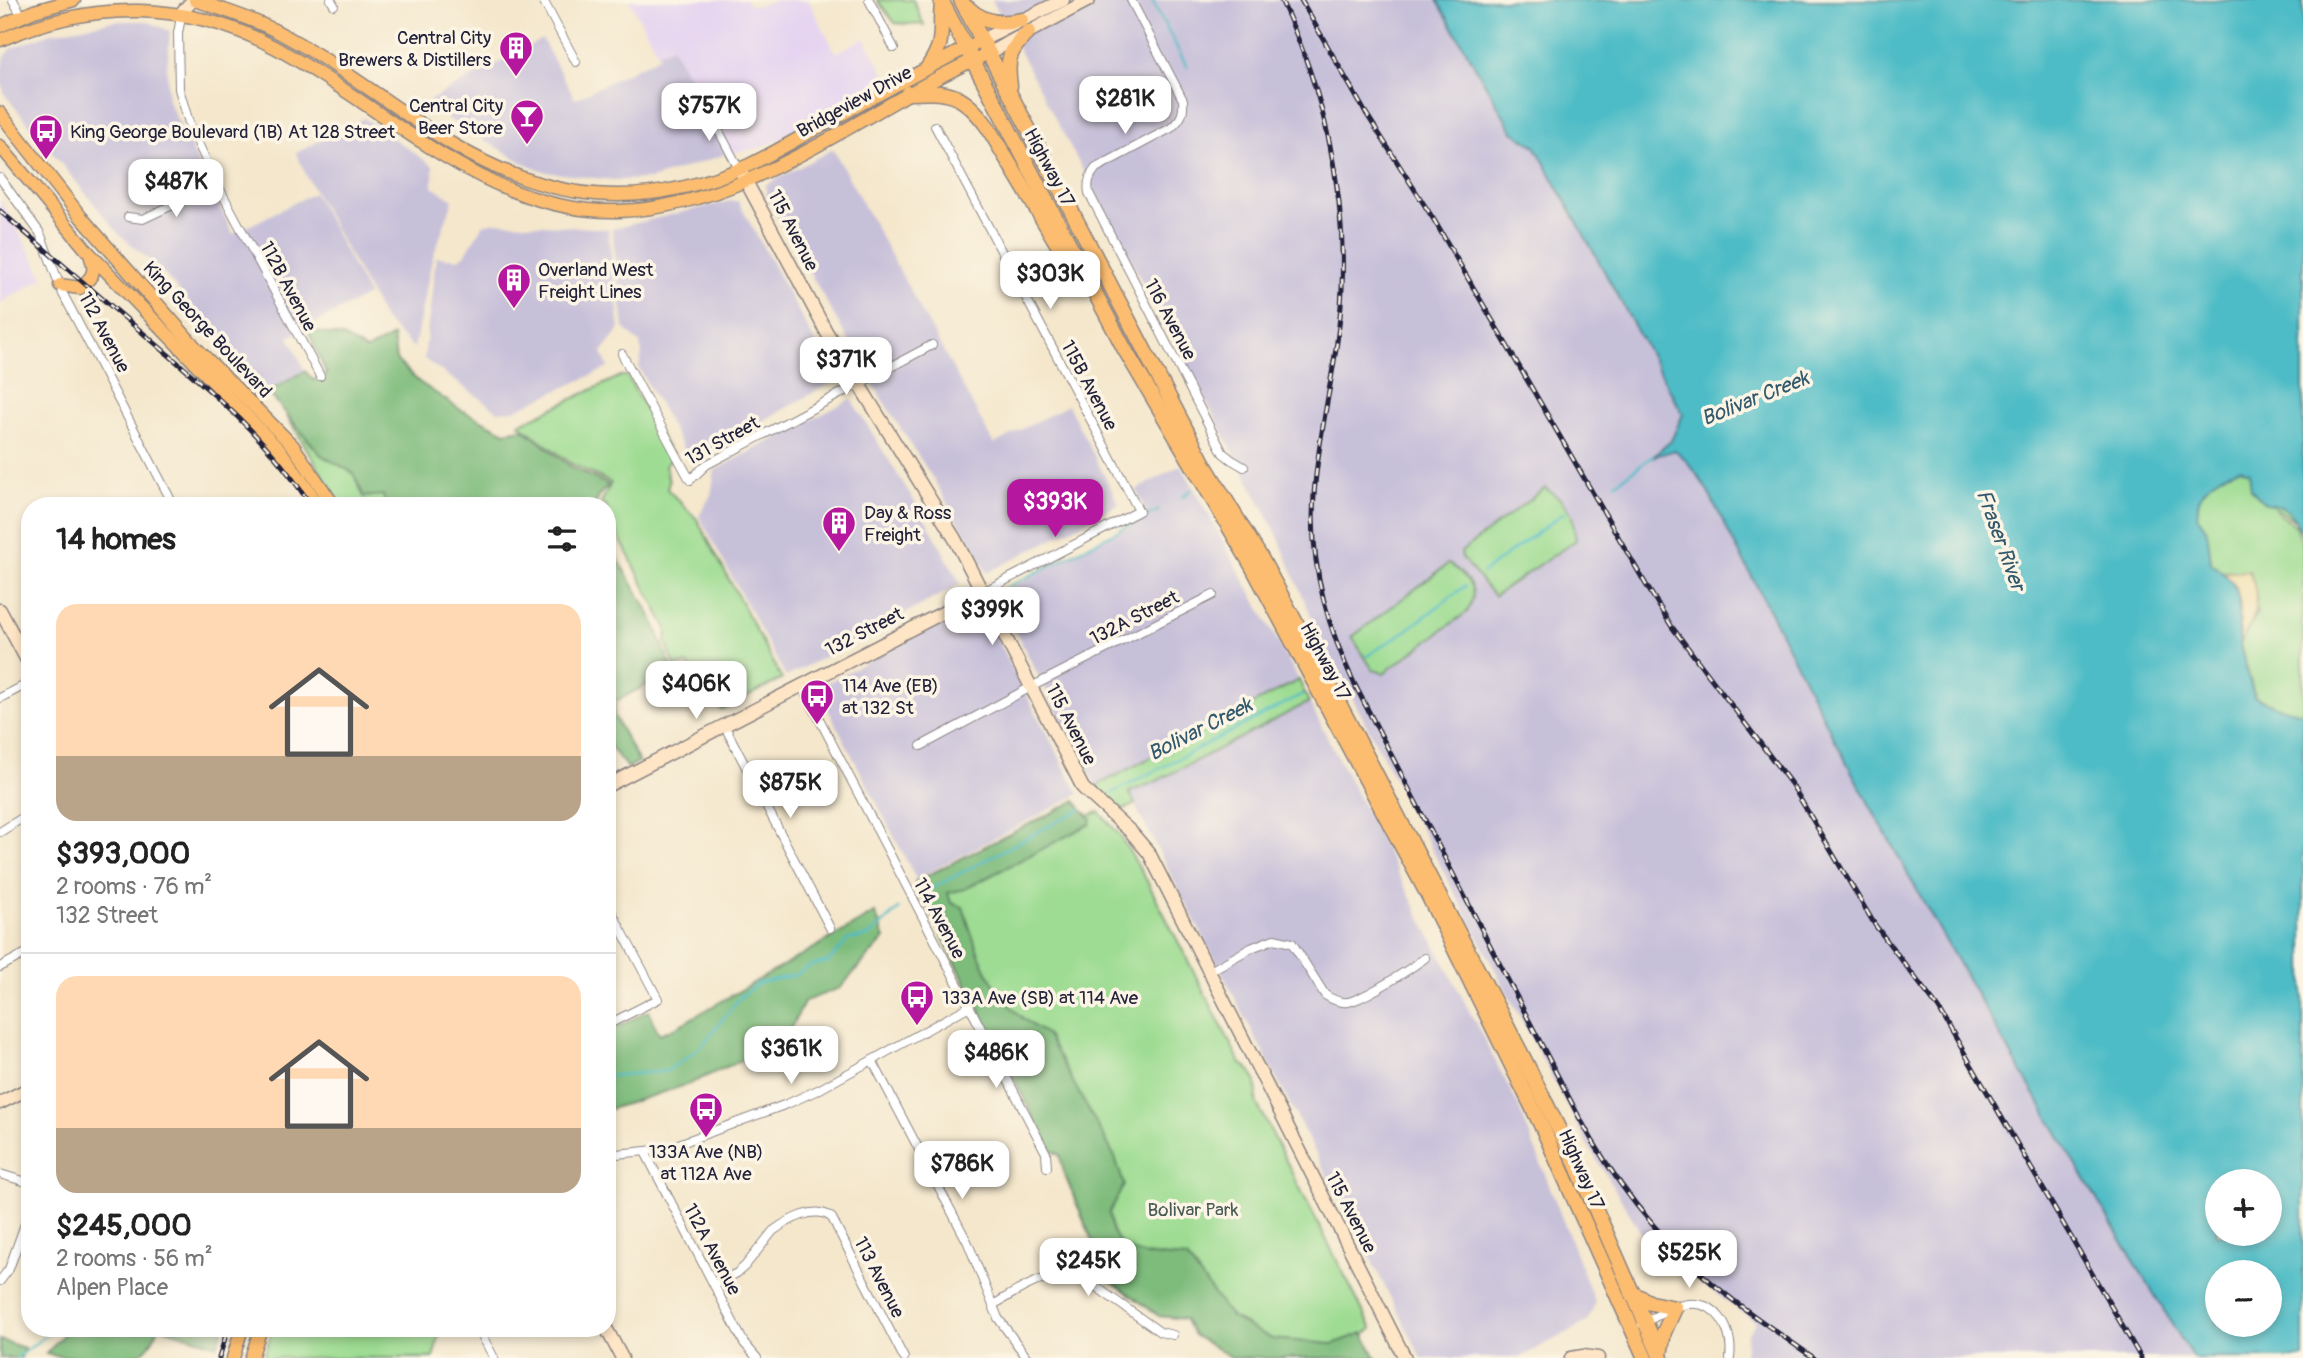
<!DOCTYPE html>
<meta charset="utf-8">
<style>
body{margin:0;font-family:Pangolin,sans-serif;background:#f6f6f6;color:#222;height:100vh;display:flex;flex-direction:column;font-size:26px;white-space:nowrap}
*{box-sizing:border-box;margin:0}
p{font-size:23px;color:#767676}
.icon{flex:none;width:38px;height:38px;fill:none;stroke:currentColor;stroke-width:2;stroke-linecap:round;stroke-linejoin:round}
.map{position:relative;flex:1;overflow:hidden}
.panel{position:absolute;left:21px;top:497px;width:595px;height:840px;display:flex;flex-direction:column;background:#fff;border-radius:28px;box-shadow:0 4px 10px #0003}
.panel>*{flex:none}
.controls{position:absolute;left:2205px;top:1169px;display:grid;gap:14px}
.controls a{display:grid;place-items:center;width:77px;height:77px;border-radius:50%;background:#fff;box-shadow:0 4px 10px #0003;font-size:35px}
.price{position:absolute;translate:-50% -60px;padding:0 16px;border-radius:14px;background:#fff;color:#222;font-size:23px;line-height:46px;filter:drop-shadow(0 2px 4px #0008)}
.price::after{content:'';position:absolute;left:50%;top:42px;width:21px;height:16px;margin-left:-10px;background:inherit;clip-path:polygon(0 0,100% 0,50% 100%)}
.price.current{background:#b5179e;color:#fff}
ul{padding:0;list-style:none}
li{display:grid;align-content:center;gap:14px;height:371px;padding:0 35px}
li+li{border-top:2px solid #e0e0e0}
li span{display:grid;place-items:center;height:217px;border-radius:21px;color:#555}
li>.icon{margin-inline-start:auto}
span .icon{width:126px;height:126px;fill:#fffc;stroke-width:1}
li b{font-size:30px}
h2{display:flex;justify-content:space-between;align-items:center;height:84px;padding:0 35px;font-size:30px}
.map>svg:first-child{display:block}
.built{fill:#e5d3f1}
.industrial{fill:#c7c0d9}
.green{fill:#9ddc92;stroke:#607f66;stroke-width:2}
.forest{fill:#7ebc7c;stroke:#506f5c;stroke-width:2}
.sand{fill:#eeda9e;stroke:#887e6c;stroke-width:2}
.water{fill:#4ebcc6;stroke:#386f80;stroke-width:2;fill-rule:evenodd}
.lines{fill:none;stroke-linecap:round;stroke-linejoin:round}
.stream{stroke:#4ebcc6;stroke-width:2.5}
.street-casing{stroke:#8b8484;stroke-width:10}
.secondary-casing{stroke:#8b8484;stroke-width:15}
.primary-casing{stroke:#8b8484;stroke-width:15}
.highway-casing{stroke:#8b8484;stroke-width:17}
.street{stroke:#fff;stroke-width:8}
.secondary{stroke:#fee5c5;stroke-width:12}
.primary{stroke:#fcbd6f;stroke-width:12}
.highway{stroke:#fcbd6f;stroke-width:14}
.rail-casing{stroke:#22223b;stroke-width:5}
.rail{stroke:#fcf5e5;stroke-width:2.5;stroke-dasharray:8;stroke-linecap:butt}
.labels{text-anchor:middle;stroke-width:7;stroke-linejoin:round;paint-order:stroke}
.poi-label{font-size:19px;fill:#22223b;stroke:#fcf5e5;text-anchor:start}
.street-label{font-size:19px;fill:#22223b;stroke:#fcf5e5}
.park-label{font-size:19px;fill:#475a55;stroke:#fcf5e5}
.water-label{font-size:21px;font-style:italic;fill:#31586c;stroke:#fcf5e5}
</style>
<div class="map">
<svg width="2303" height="1358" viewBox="0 0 2303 1358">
<rect width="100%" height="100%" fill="#fcf5e5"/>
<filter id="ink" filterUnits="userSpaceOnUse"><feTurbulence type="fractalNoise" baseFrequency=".0143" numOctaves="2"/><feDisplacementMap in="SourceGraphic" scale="14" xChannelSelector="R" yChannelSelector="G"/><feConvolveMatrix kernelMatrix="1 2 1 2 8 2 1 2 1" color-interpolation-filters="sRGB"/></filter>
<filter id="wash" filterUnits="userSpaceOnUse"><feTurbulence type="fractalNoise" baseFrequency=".00686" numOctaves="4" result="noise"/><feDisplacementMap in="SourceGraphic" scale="28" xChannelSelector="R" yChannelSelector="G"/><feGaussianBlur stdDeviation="1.57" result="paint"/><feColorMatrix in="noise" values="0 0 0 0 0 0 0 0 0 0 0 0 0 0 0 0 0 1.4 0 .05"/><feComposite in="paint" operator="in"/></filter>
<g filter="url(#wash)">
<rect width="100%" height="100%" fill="#f4e7cc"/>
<g class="built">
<polygon points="629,0 746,0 749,5 758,6 775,0 808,0 836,53 865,38 886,77 838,109 791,135 759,148 729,153 671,46 658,53"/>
<polygon points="0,199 44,278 0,303"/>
</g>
<g class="industrial">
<polygon points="992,0 1437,0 1513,132 1535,146 1683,414 1671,441 1653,456 1675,450 1694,467 1750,572 1854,777 1979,1000 2096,1199 2193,1358 1745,1358 1747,1334 1756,1322 1679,1267 1656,1257 1587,1144 1317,631 1277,534"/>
<polygon points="114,21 147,21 170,31 167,69 168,101 233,234 314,193 368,295 289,337 305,371 268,392 159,268 119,234 5,95 1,82 1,70 5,57 12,48 51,33"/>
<polygon points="542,39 575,99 659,57 658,53 672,46 729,153 651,179 613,180 546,172 522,162 423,104"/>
<polygon points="364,118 433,166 433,187 453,200 432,260 414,348 385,321 307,177 296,153"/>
<polygon points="833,149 994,444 1068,405 1119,504 987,573 937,485 882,399 766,196 766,185"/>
<polygon points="730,201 738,201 836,380 695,459 689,459 639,368 642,353 640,343 624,328 612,229"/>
<polygon points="496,222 608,229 620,329 602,352 608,368 514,410 498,411 424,359 436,257 458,259 465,255 483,225"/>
<polygon points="851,399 927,522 961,584 786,677 699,516 711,495 715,470"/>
<polygon points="1181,465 1299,680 1096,786 997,596 1147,513 1136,490"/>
<polygon points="978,604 1079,794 916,879 817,688"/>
<polygon points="1309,702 1518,1105 1595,1303 1587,1322 1519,1358 1422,1358 1128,792 1155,782"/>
</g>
<g class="green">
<polygon points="877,0 913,0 924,25 895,23"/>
<polygon points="2190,265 2303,534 2295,521 2274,507 2279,514 2296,526 2303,546 2303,713 2278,707 2255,697 2240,644 2257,613 2249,571 2223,572 2211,563 2207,529 2197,518 2199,499"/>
<polygon points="621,376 627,376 673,458 665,465 669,481 667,489 697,519 782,679 721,710 688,664 675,666 666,642 667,629 607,514 607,506 603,506 601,503 611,483 572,464 519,424"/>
<polygon points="286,415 321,455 353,473 364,497 383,495 386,506 342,506"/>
<polygon points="1545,488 1559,498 1572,515 1576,540 1494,596 1462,558 1461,552"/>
<path d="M 1448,564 C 1458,568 1474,584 1473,595 C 1473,601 1470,606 1467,612 L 1384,673 L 1373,670 L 1352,637 Z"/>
<polygon points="1299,680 1309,702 1155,782 1129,792 1135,804 1123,810 1096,786"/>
<path d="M 1075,801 L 1088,816 L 1099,812 L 1119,834 L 1147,881 L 1241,1064 C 1257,1072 1258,1086 1256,1102 L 1372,1329 L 1364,1334 L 1376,1358 L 1233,1358 L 1194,1335 L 1184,1319 L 1159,1316 L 1094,1268 L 1090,1258 L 1095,1247 L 1064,1173 L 1060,1155 L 1050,1150 L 915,882 Z"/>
<polygon points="273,1328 421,1328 440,1332 433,1358 263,1358"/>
</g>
<g class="forest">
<polygon points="308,330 343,337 366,350 393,336 396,360 419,382 461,410 505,432 523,429 573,468 609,485 600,494 595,506 386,506 383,495 364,497 353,473 321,455 268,392 305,371 313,380 327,375"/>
<polygon points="607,540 652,618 673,671 616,701 614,716 639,762 627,768 607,742"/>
<path d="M 1075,801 L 1091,819 L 1090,824 L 965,889 L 948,893 L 951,903 L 963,907 C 980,961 994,1005 1046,1034 L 1115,1157 L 1124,1185 L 1109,1213 L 1112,1231 L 1123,1247 L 1144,1255 L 1187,1258 L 1231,1317 L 1272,1339 L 1333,1344 L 1363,1333 L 1376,1358 L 1233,1358 L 1194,1335 L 1184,1319 L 1159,1316 L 1094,1268 L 1090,1258 L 1095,1247 L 1064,1173 L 1060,1155 L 1050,1150 L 915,882 Z"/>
<polygon points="875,913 885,938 840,988 805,1001 784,1041 689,1084 607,1110 607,1032 648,1011 659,1034 673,1029"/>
<path d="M 69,1328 L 159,1328 C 154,1338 149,1349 139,1354 C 124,1358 62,1358 46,1354 Z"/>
<polygon points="163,1328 223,1328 217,1345"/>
<polygon points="0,1340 24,1348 21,1358 0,1358"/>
</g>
<path class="sand" d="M 2249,571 C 2263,604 2256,614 2240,644 L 2240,605 L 2236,587 L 2223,572 Z"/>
<path class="water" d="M 1437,0 L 2303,0 L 2303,534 C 2297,524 2290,508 2277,505 C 2275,505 2269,505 2267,504 C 2261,502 2256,493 2251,489 L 2249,472 L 2240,468 C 2225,473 2205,483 2199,500 C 2197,505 2198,512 2197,517 L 2207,529 L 2211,563 C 2250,592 2235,603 2240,644 C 2243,661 2250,680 2254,697 L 2278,707 L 2303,713 L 2303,1358 L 2193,1358 C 2076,1167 1962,975 1855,778 C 1813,700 1776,620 1734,543 C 1717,511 1703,473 1675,450 L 1652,457 L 1671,441 L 1683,414 L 1535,146 L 1513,132 ZM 2217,1181 L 2270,1181 L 2270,1234 L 2217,1234 ZM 2217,1272 L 2270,1272 L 2270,1325 L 2217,1325 Z"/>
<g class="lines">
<g class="stream">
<polyline points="1152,0 1187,67"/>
<polyline points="1616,483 1653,456"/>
<polyline points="1182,497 1191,490"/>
<polyline points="1482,573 1564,513"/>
<polyline points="998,592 1159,510"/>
<polyline points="1367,656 1407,630 1465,586"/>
<polyline points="1112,793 1303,694"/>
<polyline points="923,893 1081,809"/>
<path d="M 607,1076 L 667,1071 L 700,1048 L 740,997 L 759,983 L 796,975 L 812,965 L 828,962 C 834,954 842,949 847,940 L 869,936 L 899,909"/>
<polyline points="17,1358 45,1336 59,1328"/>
</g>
</g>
</g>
<g filter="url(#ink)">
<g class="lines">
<g class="street-casing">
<g id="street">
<polyline points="13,0 22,16"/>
<polyline points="331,0 334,5"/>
<polyline points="543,0 576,62"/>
<polyline points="869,0 894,48"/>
<path d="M 1131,0 L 1183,100 C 1184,114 1181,119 1171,128 L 1096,168 C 1089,176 1087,183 1089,193 L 1223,453 L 1232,460 L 1244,467"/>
<polyline points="182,12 178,33 179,89 190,126 217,184 320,376"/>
<polyline points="704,103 739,169"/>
<polyline points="935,126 1139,511 983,592"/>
<polyline points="0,178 40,233 63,294 174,506"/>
<polyline points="128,217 143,219 217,184"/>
<polyline points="622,354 690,480 706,465 932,345"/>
<polyline points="268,505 269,506"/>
<polyline points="801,684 1046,1153 1047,1167"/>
<polyline points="0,698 29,683"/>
<polyline points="724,725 830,928"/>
<polyline points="921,746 1031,687 1213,595"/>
<polyline points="0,832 30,813"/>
<polyline points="607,903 658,999 607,1025"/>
<polyline points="0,967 30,951"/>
<path d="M 1210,971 L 1251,948 L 1274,939 L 1292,943 L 1325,995 C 1333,1000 1344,1004 1352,1001 C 1372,994 1407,971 1425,958"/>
<polyline points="872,1060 968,1243 998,1318 1027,1358"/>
<polyline points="645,1152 744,1343 757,1358"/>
<polyline points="607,1155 665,1149 787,1104 820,1089 968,1007"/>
<polyline points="0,1174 30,1183"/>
<polyline points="0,1281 9,1269 30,1210"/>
<path d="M 714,1285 L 737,1273 L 745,1266 L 773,1231 C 788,1220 816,1204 832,1218 L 904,1358"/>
<path d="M 993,1305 C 1024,1287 1047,1269 1085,1279 L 1160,1332 L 1173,1335"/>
<path d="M 1642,1324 C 1655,1317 1669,1308 1683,1305 C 1716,1297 1734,1330 1730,1358"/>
<polyline points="478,1328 494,1358"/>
</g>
</g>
<g class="secondary-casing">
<g id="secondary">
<polyline points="182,12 193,0"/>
<polyline points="982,40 1063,0"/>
<polyline points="989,53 1089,0"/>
<polyline points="741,172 827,333 955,539 1083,788 1131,832 1149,853 1405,1358"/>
<polyline points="0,610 30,666"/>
<polyline points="30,675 28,680 30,684"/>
<polyline points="607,786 983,592"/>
<polyline points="0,1103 30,1088"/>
<polyline points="606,1328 622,1358"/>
<polyline points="1571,1358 1583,1356 1598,1358"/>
</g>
</g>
<g class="primary-casing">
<g id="primary">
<path d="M 195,0 C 223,10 252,18 278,32 C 339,64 393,108 452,144 C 550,203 643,212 749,165 C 776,152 802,136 828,122 C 879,94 930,66 982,40"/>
<polyline points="0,26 34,11 74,0"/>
<path d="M 0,40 C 92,0 187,0 276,48 C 326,75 373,111 422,142 C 480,180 546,213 618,211 C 754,207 868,105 989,53"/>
<polyline points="0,113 81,217 196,348 293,446 334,506"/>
<polyline points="0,146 90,254 282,453 319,506"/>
<path d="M 60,285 L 80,288 C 91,278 97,273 91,258"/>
<polyline points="233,1358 242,1328"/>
<polyline points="251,1358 261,1328"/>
</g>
</g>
<g class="highway-casing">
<g id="highway">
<polyline points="941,0 1125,350 1252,566 1428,895 1543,1129 1645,1358"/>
<polyline points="961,0 1205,466 1262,560 1329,684 1525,1061 1574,1160 1661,1358"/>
<path d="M 968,8 C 983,23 1001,25 1021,20"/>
<path d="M 928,67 C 946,41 939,32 942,3"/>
<path d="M 1010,86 C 1006,59 1009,51 1028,32"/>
<path d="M 908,93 C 948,91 962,92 987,126 L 1074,272"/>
<polyline points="1632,1293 1651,1303 1675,1308 1664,1332 1660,1355"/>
</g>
</g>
<use href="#street" class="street"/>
<use href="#secondary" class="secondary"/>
<use href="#primary" class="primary"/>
<use href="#highway" class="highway"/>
<g class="rail-casing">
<g id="rail">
<path d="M 1281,0 C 1324,90 1346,190 1342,289 C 1339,359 1319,426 1314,495 C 1309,562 1326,625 1355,685 L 1579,1117 C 1612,1178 1653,1232 1705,1277 C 1739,1307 1777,1332 1814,1358"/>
<polyline points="1301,0 1364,110 1434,220 1648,588 1672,627 1792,785 1875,925 1939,1009 2141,1358"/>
<path d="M 0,211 C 48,252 95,293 143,333 C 203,384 269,438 311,506"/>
<polyline points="219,1358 228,1328"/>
</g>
</g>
<use href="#rail" class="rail"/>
</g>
</g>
<defs>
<g id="building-pin" transform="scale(1.75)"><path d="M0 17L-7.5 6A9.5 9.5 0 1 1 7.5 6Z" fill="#b5179e" stroke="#fcf5e5"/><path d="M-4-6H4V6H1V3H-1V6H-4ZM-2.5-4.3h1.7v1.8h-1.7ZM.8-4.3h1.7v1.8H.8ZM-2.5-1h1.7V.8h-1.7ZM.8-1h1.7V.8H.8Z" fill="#fff"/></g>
<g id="bar-pin" transform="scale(1.75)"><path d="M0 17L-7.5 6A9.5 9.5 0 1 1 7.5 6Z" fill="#b5179e" stroke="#fcf5e5"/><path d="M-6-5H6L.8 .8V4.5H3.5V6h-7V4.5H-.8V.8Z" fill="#fff"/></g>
<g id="bus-pin" transform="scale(1.75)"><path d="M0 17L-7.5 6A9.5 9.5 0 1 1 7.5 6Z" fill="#b5179e" stroke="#fcf5e5"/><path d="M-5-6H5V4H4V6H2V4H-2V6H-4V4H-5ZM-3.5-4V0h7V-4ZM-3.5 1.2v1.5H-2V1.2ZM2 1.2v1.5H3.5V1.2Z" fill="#fff"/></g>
</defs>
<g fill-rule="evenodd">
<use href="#building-pin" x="516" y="48"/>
<use href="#bar-pin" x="527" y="116"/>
<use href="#bus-pin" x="46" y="131"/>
<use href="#building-pin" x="514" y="280"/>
<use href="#building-pin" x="839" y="523"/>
<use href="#bus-pin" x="817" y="696"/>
<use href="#bus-pin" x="917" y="997"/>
<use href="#bus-pin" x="706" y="1109"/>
</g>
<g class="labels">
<g class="poi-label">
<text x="491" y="44" text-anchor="end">Central City<tspan x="491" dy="22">Brewers &amp; Distillers</tspan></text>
<text x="503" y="112" text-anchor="end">Central City<tspan x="503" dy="22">Beer Store</tspan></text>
<text x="70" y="138">King George Boulevard (1B) At 128 Street</text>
<text x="538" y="276">Overland West<tspan x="538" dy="22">Freight Lines</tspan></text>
<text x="864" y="519">Day &amp; Ross<tspan x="864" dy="22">Freight</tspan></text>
<text x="842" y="692">114 Ave (EB)<tspan x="842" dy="22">at 132 St</tspan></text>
<text x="942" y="1004">133A Ave (SB) at 114 Ave</text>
<text x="706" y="1158" text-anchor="middle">133A Ave (NB)<tspan x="706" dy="22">at 112A Ave</tspan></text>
</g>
<g class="street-label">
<text transform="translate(854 101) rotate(-29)" y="7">Bridgeview Drive</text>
<text transform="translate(1050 167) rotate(62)" y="7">Highway 17</text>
<text transform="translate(794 230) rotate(63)" y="7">115 Avenue</text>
<text transform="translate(289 286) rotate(62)" y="7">112B Avenue</text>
<text transform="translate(1171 319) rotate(62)" y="7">116 Avenue</text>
<text transform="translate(208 329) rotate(47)" y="7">King George Boulevard</text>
<text transform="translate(105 332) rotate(62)" y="7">112 Avenue</text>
<text transform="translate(1090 385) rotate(62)" y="7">115B Avenue</text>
<text transform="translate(722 440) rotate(-29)" y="7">131 Street</text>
<text transform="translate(1134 617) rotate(-27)" y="7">132A Street</text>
<text transform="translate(864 631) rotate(-27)" y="7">132 Street</text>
<text transform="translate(1326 661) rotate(62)" y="7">Highway 17</text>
<text transform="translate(1072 724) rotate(63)" y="7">115 Avenue</text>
<text transform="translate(940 918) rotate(62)" y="7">114 Avenue</text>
<text transform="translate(1582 1169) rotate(66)" y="7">Highway 17</text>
<text transform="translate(1352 1212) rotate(63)" y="7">115 Avenue</text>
<text transform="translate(713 1249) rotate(62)" y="7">112A Avenue</text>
<text transform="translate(880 1277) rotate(63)" y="7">113 Avenue</text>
</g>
<g class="park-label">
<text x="1193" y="1216">Bolivar Park</text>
</g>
<g class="water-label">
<text transform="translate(1755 398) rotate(-22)" y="7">Bolivar Creek</text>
<text transform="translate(2001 540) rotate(70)" y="7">Fraser River</text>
<text transform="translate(1200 729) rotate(-27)" y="7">Bolivar Creek</text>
</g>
</g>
</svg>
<div class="controls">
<a>+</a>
<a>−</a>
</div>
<b class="price" style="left:1125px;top:136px">$281K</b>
<b class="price" style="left:709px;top:143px">$757K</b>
<b class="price" style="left:176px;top:219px">$487K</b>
<b class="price" style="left:1050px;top:311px">$303K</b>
<b class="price" style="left:846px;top:397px">$371K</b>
<b class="price current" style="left:1055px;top:539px">$393K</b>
<b class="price" style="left:992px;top:647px">$399K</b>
<b class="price" style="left:696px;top:721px">$406K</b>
<b class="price" style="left:790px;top:820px">$875K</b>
<b class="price" style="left:791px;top:1086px">$361K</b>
<b class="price" style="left:996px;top:1090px">$486K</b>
<b class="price" style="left:962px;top:1201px">$786K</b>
<b class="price" style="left:1689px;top:1290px">$525K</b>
<b class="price" style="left:1088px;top:1298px">$245K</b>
<section class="panel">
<h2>14 homes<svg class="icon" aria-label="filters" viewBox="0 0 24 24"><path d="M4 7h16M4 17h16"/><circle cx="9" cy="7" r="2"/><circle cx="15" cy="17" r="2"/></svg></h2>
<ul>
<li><span style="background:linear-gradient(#ffd9b3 70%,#b9a48a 0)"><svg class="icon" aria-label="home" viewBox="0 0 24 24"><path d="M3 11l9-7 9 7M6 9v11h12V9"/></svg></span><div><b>$393,000</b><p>2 rooms · 76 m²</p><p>132 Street</p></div></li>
<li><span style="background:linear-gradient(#ffd9b3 70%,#b9a48a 0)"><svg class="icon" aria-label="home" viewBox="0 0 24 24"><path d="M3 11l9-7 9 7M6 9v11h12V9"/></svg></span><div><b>$245,000</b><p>2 rooms · 56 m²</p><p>Alpen Place</p></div></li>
</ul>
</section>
</div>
